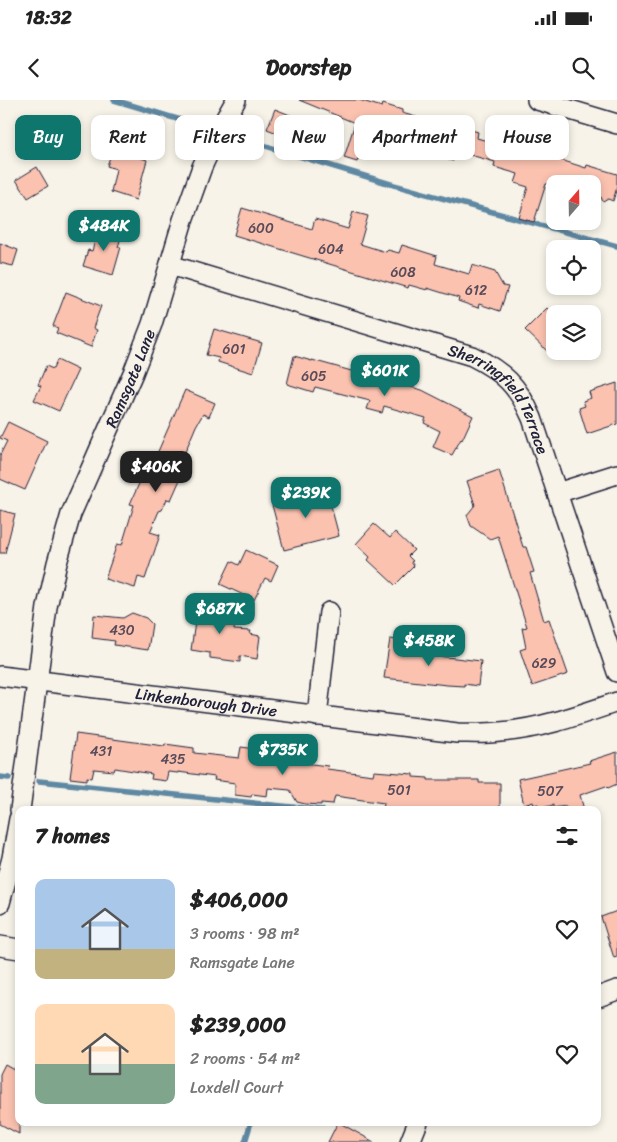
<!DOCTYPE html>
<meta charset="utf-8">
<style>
body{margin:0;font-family:Sriracha,sans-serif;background:#f2f2f2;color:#222;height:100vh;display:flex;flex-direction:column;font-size:19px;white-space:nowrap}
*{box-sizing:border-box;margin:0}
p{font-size:16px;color:#767676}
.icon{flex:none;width:28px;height:28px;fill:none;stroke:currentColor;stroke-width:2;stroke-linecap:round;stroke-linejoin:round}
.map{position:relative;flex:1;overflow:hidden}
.sheet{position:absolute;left:15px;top:706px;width:586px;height:320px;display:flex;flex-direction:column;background:#fff;border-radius:10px;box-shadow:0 2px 8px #0003}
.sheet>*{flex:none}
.top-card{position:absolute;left:15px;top:15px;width:588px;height:45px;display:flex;gap:10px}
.needle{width:32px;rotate:20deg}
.tools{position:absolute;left:546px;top:75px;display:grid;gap:10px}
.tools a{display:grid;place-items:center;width:55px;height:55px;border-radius:10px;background:#fff;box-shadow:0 2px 8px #0003;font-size:25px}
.price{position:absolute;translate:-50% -42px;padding:0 11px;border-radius:10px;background:#0f766e;color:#fff;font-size:16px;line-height:32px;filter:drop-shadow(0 1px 2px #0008)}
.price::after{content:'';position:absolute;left:50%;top:30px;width:15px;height:11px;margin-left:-8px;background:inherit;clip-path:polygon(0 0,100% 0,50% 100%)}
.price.active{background:#222;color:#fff}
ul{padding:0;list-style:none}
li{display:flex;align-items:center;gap:15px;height:125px;padding:0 20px}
li span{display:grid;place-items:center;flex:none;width:140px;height:100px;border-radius:10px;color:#555}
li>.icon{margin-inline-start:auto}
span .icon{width:60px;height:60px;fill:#fffc;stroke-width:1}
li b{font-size:21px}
h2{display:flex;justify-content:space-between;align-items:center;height:60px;padding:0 20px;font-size:21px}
.pill{padding:0 18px;border-radius:10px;background:#fff;box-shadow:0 2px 8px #0003;font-size:18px;line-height:45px}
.pill.active{background:#0f766e;color:#fff}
.status{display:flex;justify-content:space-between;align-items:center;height:35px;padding:0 25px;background:#fff;direction:ltr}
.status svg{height:14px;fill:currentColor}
header{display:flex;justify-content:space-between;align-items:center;height:65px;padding:0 20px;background:#fff;font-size:22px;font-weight:700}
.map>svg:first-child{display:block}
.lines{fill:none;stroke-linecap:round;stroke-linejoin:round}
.stream{stroke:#5f88a3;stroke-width:5.5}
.building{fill:#fbc2b0;stroke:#22223b}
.street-casing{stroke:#22223b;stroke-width:22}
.street{stroke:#f7f3e8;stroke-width:19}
.labels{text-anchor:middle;stroke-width:5;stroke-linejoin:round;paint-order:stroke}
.number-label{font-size:14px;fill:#584a58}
.street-label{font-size:16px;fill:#22223b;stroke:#f7f3e8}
</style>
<div class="status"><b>18:32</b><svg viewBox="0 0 49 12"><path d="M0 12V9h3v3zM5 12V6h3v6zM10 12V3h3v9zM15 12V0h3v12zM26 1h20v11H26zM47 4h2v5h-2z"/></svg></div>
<header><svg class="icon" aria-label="back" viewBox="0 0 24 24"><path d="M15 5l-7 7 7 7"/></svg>Doorstep<svg class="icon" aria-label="search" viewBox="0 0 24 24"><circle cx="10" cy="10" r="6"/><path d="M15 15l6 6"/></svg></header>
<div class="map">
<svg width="617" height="1042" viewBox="0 0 617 1042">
<rect width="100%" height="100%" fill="#f7f3e8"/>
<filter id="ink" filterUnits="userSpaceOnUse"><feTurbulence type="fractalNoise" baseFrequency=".02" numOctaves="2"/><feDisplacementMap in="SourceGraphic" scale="10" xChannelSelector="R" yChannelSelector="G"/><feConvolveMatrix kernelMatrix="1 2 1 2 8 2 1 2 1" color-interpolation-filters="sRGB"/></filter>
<g filter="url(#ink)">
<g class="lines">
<g class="stream">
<polyline points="114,0 204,27"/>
<polyline points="233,36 394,85 617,146"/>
<polyline points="0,677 9,678"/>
<polyline points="39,681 322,710"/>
<polyline points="531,710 545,704"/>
<polyline points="245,1042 251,1022"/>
</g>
</g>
<g class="building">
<polygon points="299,0 359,0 382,7 383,4 402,10 402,13 437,23 438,20 478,32 477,38 519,50 520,47 586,68 587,65 617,74 617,87 613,101 608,99 603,102 601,97 592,95 592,84 546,84 534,122 519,118 528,87 515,83 518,74 494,67 495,62 456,51 453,61 438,57 439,53 404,42 401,51 365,39 357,62 344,58 355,23"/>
<polygon points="275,9 300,19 294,35 287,33 285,36 267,29"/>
<polygon points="112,51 123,55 123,52 147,60 136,100 111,92 116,69 107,66"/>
<polygon points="37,67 48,86 28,98 16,80"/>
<polygon points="242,108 312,129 315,119 348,129 353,112 368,116 360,144 386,152 388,150 399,153 402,145 437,156 435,164 469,174 472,165 495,172 503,186 508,187 500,211 479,204 478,208 458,201 459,198 427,188 427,190 409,185 408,188 234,135"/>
<polygon points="99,127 122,134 118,147 121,147 113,175 83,166 88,150 92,151"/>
<polygon points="0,143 18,150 13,166 0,163"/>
<polygon points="66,192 101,206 93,228 97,230 91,247 56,233 58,228 53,226"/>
<polygon points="547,208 555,216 555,241 547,251 525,230"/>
<polygon points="214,229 262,243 253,273 218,262 219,258 206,255"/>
<polygon points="294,256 312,261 312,260 366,275 367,271 404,281 403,285 422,290 473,316 462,340 461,339 452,355 433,347 440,331 424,323 426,318 384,306 382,313 367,309 370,301 315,287 313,292 287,284"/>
<polygon points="57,260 78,270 59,311 34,300 41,286 38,285 46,266 53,269"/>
<polygon points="617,283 617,324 587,334 579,308 585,306 583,301 591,298 589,292"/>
<polygon points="185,290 215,303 209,317 203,314 196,326 180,364 186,366 171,400 167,399 162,410 159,411 150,432 160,435 145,479 138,477 135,488 105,479 117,444 122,445 134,405 130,404 145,370 149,372"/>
<polygon points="8,322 47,341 25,390 0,379 0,355 7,341 0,338"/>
<polygon points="499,370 523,447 526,447 534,472 530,473 544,521 549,519 568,574 532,586 520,550 526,548 522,528 527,527 498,436 490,439 471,426 467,415 475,405 467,381"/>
<polygon points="317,384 320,393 327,391 339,436 284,450 272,405 301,398 298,389"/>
<polygon points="0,410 15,414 5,453 0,453"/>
<polygon points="374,424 390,438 395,432 414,450 408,456 413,461 411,462 414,466 395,485 368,460 370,457 356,444"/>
<polygon points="246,450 278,465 271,481 265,478 254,500 220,484 231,461 239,465"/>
<polygon points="195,494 208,498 202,516 235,520 234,530 251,531 250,534 260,536 257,559 240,556 240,562 210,558 210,553 191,550 195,522 186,521"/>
<polygon points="132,513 146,518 152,524 148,550 114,545 115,541 92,538 94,515 123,518"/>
<polygon points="390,539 413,542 412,553 481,561 478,586 464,584 464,586 447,585 384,578"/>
<polygon points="76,634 164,646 165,644 194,648 194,653 239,658 241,647 256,649 255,657 328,666 327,669 373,675 374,671 413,674 413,677 428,678 428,680 479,680 479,683 500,683 500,709 383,710 384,703 335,696 333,704 321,703 321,705 305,704 297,702 290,690 268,688 267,696 252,694 251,697 235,695 235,683 214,680 215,677 178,672 178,673 168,672 166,681 151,679 152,674 115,668 114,671 94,669 92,678 87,677 87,680 70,678"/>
<polygon points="617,652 617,684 608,688 606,686 580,695 584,710 567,710 566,706 553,708 553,705 539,709 538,704 534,705 533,702 524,705 518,679 590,663 589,661"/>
<polygon points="617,811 617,857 614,858 601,817"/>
<polygon points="5,964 19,972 19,1034 0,1024 0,974"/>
<polygon points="338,1022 374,1042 328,1042"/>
</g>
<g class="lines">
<g class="street-casing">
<g id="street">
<polyline points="537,0 617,24"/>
<path id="s1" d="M 170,165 L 472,256 C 504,272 518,286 532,318 L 617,572"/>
<polyline points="557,393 617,374"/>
<path id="s2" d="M 0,576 L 457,633 C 471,633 485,634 500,632 C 540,629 579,615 617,602"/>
<polyline points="317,616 329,512"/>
<path id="s3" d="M 20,710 L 47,507 L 57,463 L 71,414 L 133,273 L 152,224 L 183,120 L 202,67 L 219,30 L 236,0"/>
<polyline points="0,803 12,758 19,719"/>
<polyline points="0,846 19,849"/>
<polyline points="598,897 617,890"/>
<polyline points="410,1042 418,1022"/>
</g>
</g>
<use href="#street" class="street"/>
</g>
</g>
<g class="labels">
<g class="number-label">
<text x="261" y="133">600</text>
<text x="331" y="154">604</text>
<text x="403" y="177">608</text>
<text x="476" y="195">612</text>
<text x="234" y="254">601</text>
<text x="314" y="281">605</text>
<text x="122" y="535">430</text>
<text x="544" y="568">629</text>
<text x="101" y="656">431</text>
<text x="173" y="664">435</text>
<text x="399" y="695">501</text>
<text x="550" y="696">507</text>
</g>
<g class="street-label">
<text dy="6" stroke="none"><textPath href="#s3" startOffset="449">Ramsgate Lane</textPath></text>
<text dy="6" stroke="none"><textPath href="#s1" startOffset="366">Sherringfield Terrace</textPath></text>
<text dy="6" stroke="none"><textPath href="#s2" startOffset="208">Linkenborough Drive</textPath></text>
</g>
</g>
</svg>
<div class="tools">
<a><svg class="needle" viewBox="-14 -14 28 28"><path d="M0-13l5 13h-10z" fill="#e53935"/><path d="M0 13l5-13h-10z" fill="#767676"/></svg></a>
<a><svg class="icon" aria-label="locate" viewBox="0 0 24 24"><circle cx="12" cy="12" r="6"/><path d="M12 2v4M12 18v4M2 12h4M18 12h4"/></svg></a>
<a><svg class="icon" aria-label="layers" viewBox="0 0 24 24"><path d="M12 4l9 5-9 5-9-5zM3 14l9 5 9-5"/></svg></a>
</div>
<b class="price" style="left:104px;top:152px">$484K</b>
<b class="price" style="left:385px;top:297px">$601K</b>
<b class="price active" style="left:156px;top:393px">$406K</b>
<b class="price" style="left:306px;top:419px">$239K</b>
<b class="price" style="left:220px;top:535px">$687K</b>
<b class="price" style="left:429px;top:567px">$458K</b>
<b class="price" style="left:283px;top:676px">$735K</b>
<div class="top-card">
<a class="pill active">Buy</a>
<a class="pill">Rent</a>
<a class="pill">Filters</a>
<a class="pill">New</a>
<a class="pill">Apartment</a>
<a class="pill">House</a>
</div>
<section class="sheet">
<h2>7 homes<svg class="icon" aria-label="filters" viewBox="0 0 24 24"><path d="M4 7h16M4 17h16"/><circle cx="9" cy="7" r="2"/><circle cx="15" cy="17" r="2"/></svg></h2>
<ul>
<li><span style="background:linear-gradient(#a9c7e8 70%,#c2b280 0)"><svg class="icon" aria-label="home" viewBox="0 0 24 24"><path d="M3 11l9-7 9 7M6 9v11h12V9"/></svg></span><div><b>$406,000</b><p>3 rooms · 98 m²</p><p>Ramsgate Lane</p></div><svg class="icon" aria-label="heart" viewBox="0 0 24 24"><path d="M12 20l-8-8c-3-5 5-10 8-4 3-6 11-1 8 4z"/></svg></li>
<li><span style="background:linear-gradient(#ffd9b3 60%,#7fa58c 0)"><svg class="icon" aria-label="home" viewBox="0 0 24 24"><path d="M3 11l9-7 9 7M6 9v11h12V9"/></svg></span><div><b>$239,000</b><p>2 rooms · 54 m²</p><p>Loxdell Court</p></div><svg class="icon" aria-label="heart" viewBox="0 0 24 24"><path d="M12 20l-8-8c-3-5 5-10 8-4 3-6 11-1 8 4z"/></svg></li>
</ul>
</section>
</div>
